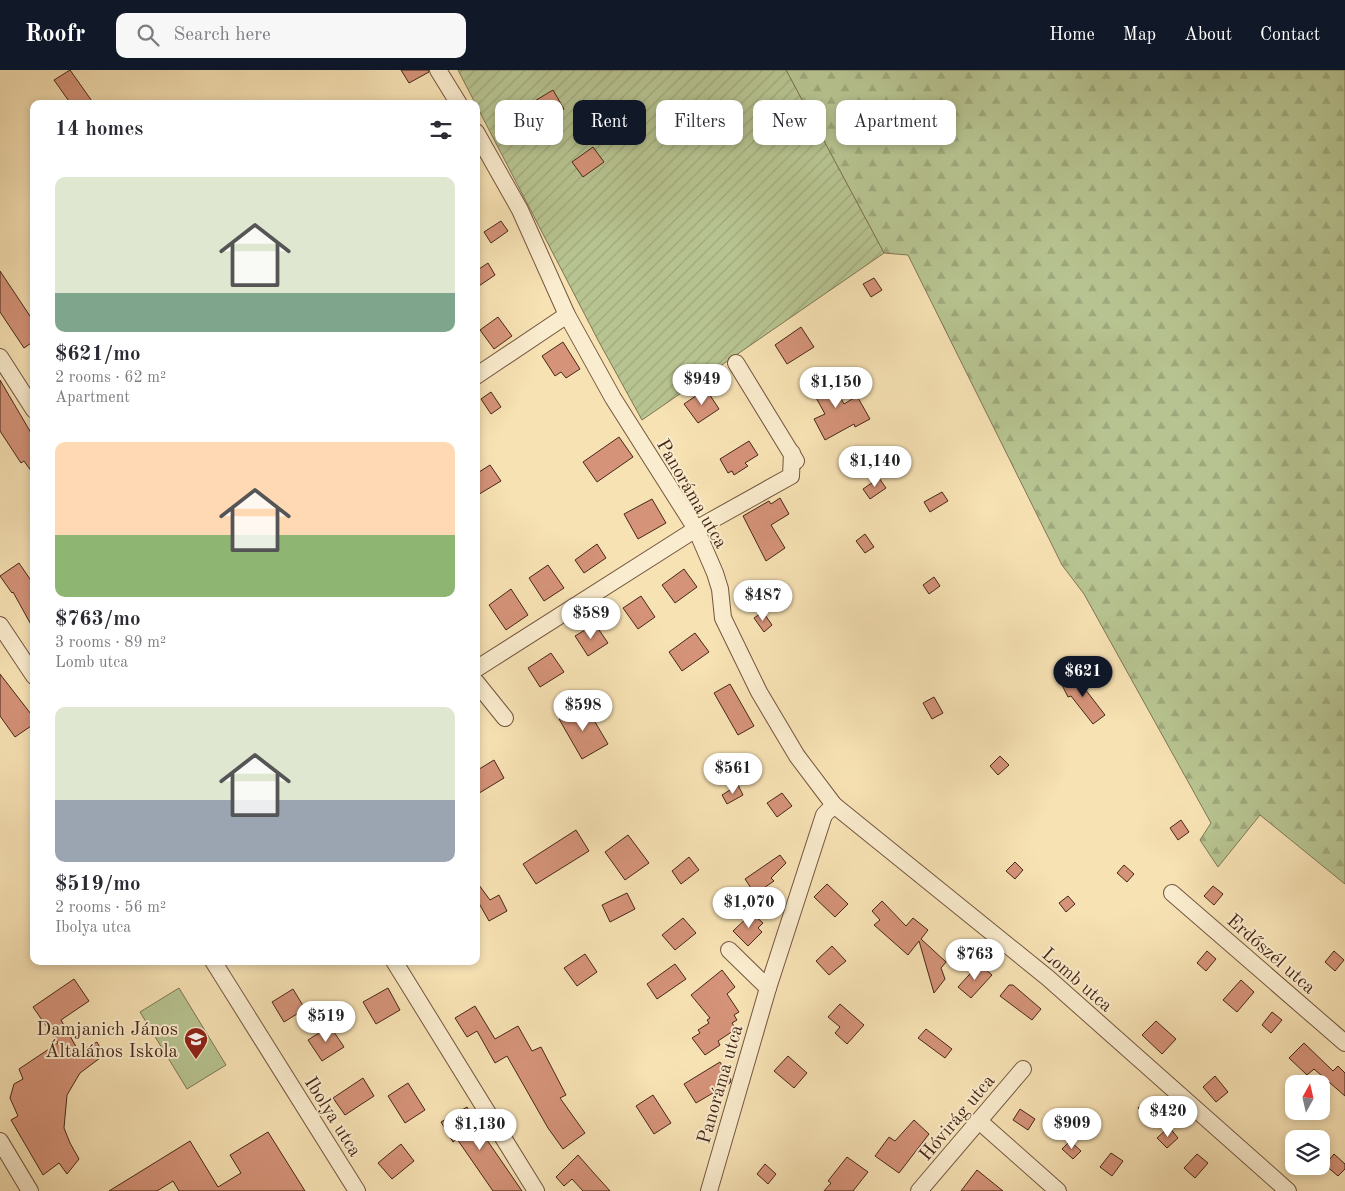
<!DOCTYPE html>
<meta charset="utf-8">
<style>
body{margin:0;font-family:"Old Standard TT",serif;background:#f7f7f7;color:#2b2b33;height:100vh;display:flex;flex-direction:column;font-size:19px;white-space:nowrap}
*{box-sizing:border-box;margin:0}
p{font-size:16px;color:#7c7c81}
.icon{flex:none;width:28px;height:28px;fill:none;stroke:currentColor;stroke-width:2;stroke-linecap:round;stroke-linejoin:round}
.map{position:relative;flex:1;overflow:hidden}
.panel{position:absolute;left:30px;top:30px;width:450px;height:865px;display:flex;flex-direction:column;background:#fff;border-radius:10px;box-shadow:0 2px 8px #0003}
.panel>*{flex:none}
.hud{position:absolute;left:495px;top:30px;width:475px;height:45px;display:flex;gap:10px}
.needle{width:32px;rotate:8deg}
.fabs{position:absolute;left:1285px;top:1005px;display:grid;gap:10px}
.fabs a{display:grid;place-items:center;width:45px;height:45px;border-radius:10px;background:#fff;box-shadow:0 2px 8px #0003;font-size:25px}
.price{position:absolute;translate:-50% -42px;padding:0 11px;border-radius:18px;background:#fff;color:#222;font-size:16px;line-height:32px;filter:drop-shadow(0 1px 2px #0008)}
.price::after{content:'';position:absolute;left:50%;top:30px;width:15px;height:11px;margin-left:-8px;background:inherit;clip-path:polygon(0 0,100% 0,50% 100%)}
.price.on{background:#111827;color:#fff}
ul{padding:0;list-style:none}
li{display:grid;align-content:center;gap:10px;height:265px;padding:0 25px}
li span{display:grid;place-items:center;height:155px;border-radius:10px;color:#555}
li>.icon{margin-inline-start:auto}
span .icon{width:90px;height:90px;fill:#fffc;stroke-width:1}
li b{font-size:21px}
h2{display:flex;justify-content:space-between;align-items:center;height:60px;padding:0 25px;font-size:21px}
.chip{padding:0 18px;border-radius:10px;background:#fff;box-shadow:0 2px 8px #0003;font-size:18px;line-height:45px}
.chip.on{background:#111827;color:#fff}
header{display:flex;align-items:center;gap:30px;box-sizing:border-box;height:70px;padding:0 25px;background:#111827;color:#fff}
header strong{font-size:24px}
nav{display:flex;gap:28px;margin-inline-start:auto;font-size:18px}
.search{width:350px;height:45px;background:#f7f7f7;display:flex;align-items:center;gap:12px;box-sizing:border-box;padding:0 18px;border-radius:10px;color:#7c7c81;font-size:19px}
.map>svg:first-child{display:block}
.forest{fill:url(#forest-firs);stroke:#7f7654}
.garden{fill:url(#garden-furrows);stroke:#7f7654}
.pitch{fill:#b7c491;stroke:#7f7654}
.building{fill:#d59379;stroke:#472718}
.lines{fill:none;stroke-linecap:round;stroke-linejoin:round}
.minor-casing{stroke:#73563f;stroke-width:18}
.minor{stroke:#faecce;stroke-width:16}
.labels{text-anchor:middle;stroke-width:4;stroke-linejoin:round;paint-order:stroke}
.street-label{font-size:19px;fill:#472718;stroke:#faecce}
.poi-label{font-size:19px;fill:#472718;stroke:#faecce;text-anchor:end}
</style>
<header>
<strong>Roofr</strong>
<div class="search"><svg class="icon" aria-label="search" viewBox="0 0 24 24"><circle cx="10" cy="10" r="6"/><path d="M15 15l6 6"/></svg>Search here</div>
<nav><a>Home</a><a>Map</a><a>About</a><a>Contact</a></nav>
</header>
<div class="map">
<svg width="1345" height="1121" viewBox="0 0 1345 1121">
<defs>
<pattern id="forest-firs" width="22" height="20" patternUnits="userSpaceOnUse" patternTransform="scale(1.25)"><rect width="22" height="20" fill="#b7c491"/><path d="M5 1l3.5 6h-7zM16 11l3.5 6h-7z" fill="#9fa87c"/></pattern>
<pattern id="garden-furrows" width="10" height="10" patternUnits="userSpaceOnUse" patternTransform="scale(1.25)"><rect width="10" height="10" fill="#b7c491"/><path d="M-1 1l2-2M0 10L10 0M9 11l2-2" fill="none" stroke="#9fa87c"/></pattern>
</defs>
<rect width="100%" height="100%" fill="#f7e2b4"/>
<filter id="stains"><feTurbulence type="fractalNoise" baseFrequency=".004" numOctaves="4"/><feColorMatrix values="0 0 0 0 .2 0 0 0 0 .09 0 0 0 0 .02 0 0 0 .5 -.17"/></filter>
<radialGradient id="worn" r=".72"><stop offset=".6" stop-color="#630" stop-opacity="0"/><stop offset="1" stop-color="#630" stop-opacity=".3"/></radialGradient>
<polygon class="forest" points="786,0 1345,0 1345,814 1260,745 1218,797 1200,770 1211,753 1084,524 1062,495 908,185 884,183"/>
<polygon class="garden" points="458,0 786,0 884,183 642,350 599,272"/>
<polygon class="pitch" points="179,918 226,995 187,1019 140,942"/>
<g class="building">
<polygon points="70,0 94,34 71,34 54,10"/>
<polygon points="401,0 428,0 429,2 409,13"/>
<polygon points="553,20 564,39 540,55 528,35"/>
<polygon points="593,77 604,92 583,107 572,92"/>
<polygon points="501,151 508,161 491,173 484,162"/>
<polygon points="488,193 495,205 476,218 476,201"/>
<polygon points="0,201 34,252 34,271 24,278 0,242"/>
<polygon points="874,208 882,220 871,227 863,214"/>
<polygon points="498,247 512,266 494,279 480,260"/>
<polygon points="801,257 814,277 787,294 775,275"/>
<polygon points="563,272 580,299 566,308 561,302 555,306 542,286"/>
<polygon points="821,305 823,309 829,306 844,334 857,326 870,349 855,357 854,354 825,370 814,349 825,344 808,313"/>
<polygon points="0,310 34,368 34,405 24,391 21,393 0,361"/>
<polygon points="706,319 719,339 698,353 684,334"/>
<polygon points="491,322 501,337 491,344 481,329"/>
<polygon points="619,367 633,387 597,412 583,392"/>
<polygon points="749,371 758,385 745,393 748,396 734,405 732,401 728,403 720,389"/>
<polygon points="490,395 501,411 476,426 476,404"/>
<polygon points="879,408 886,418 870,429 863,419"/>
<polygon points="942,422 948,431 930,442 924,432"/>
<polygon points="780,428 789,444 771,455 785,478 766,491 743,446 769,431 771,434"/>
<polygon points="652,429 666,453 638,469 624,444"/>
<polygon points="865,464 874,477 865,483 856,471"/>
<polygon points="597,474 606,488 584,503 575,490"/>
<polygon points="19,493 34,515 34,560 13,522 12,523 0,506"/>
<polygon points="548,495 564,518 544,531 529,508"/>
<polygon points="684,499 697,517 675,533 662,515"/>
<polygon points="934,507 940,516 929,524 923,515"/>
<polygon points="511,519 528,545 506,560 489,535"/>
<polygon points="641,526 655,547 638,559 623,538"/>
<polygon points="763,542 772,555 764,562 754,548"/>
<polygon points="595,554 608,573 588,586 575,566"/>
<polygon points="695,563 709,582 682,601 669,582"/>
<polygon points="551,583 564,602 540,617 528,598"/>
<polygon points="0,604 34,648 34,654 15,667 0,646"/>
<polygon points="1080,604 1087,618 1085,619 1105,645 1093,654 1071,626 1068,627 1061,613"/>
<polygon points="730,614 754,656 738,665 714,623"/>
<polygon points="934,627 943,643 932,649 923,633"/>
<polygon points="585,635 608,674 582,689 559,649"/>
<polygon points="1000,686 1009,695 998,705 990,696"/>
<polygon points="494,690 504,708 476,725 476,701"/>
<polygon points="738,715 743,725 727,734 722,725"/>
<polygon points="782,723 792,736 777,747 767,733"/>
<polygon points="1181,750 1189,762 1178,770 1170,758"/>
<polygon points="576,760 589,781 536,814 523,794"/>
<polygon points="628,765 649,793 625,810 605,782"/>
<polygon points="780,785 786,793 771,808 774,811 755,824 745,809"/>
<polygon points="689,787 699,800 681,814 672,801"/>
<polygon points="1015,792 1023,800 1015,809 1006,801"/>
<polygon points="1124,795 1134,804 1127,812 1117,803"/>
<polygon points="476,811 490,830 499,825 507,841 489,851 476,828"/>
<polygon points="827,814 848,834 835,847 814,827"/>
<polygon points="1213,816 1223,824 1214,835 1204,826"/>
<polygon points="627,823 635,839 610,852 602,835"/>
<polygon points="1068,826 1075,834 1066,842 1059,833"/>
<polygon points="882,831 906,856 913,848 928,860 921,869 946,892 941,898 945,909 934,923 919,871 908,885 874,855 880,850 872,841"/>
<polygon points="752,843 763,853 758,858 762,862 748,876 733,861"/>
<polygon points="683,848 696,863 675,880 662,865"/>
<polygon points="832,876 846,891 829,905 816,891"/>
<polygon points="1207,881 1216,889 1206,901 1197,893"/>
<polygon points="1334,881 1344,890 1335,901 1325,892"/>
<polygon points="585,884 597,902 577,916 564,898"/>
<polygon points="675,894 686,909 657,929 647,914"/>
<polygon points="979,894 992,905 971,928 958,917"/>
<polygon points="722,900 735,917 727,924 739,942 734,945 737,950 732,953 736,959 718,971 720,975 705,985 692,968 700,963 698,960 709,953 707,950 710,948 691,925"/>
<polygon points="74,909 89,931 61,950 79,982 97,972 104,985 80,1003 67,1025 64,1058 70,1073 79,1089 67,1104 59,1093 43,1105 11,1050 18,1046 10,1028 14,1014 23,1009 19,999 58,973 33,937"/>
<polygon points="1241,910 1254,922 1237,942 1223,930"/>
<polygon points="1009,915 1013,915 1041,939 1032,950 1000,926"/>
<polygon points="388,918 400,940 376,954 363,932"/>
<polygon points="293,919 305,939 284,952 272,932"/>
<polygon points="840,934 864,955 847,974 835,963 840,957 828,947"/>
<polygon points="475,936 495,969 518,956 532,981 541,977 566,1025 560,1028 585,1063 563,1079 548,1058 507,986 495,993 477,961 467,967 455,948"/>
<polygon points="1272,942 1282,950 1271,963 1262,955"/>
<polygon points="1156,951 1176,969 1162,984 1142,965"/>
<polygon points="330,956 344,977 322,991 308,970"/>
<polygon points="926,959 952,979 945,988 918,968"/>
<polygon points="1304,973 1333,1001 1338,996 1345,1003 1345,1026 1314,999 1307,1005 1289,988"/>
<polygon points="788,986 807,1003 794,1018 774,1001"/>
<polygon points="720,992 731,1010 730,1013 696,1033 684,1014"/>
<polygon points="1215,1006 1228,1022 1216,1032 1203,1017"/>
<polygon points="363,1008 374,1026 345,1045 333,1028"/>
<polygon points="408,1013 425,1040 405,1053 388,1026"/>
<polygon points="653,1025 671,1053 654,1064 636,1036"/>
<polygon points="1147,1029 1161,1042 1152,1051 1138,1038"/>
<polygon points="467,1037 478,1057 522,1121 493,1121 457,1069 453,1072 441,1052"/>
<polygon points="1020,1039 1035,1049 1028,1060 1013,1050"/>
<polygon points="914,1050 929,1064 899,1103 875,1086 889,1067 895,1071"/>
<polygon points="1169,1057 1178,1068 1167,1078 1157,1068"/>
<polygon points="268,1062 305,1121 179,1121 173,1111 157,1121 109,1121 190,1071 218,1117 241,1103 230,1085"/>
<polygon points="1070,1071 1081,1081 1073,1089 1062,1079"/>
<polygon points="401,1074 414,1091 392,1109 378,1093"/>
<polygon points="1111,1083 1123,1091 1112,1106 1100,1097"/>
<polygon points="1197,1084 1208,1093 1195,1108 1184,1098"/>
<polygon points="1334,1084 1345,1094 1345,1099 1338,1106 1325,1095"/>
<polygon points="578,1085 592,1101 610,1121 583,1121 572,1109 564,1116 556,1107"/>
<polygon points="847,1087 868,1102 853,1121 824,1121 831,1113 828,1111"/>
<polygon points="765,1094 776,1104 768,1114 757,1104"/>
<polygon points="977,1100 1003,1121 961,1121"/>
</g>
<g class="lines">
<g class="minor-casing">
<g id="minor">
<polyline points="438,0 459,34"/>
<polyline points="476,62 520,140 567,245 613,328 696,459 715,503 720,519 723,548 759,622 797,686 834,735 1048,908 1288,1121"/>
<polyline points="0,287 34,340"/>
<polyline points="736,293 796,391"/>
<polyline points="476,306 567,245"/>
<polyline points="0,555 34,606"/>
<polyline points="476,599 696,459 791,406 792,383"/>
<polyline points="476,612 505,648"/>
<polyline points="1172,823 1345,973"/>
<polyline points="729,880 768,918"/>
<polyline points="213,891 357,1121"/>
<polyline points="394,891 536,1121"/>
<polyline points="979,1051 1058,1121"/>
<polyline points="0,1071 30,1121"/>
<polyline points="709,1121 768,918 824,745 834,735"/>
<polyline points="919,1121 1023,999"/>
</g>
</g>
<use href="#minor" class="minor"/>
</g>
<defs>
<g id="school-pin" transform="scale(1.25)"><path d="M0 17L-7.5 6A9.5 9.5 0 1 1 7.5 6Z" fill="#8f2418" stroke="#faecce"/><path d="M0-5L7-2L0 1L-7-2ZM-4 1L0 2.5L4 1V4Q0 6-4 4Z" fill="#fff"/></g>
</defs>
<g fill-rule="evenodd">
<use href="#school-pin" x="196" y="969"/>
</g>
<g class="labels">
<g class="street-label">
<text transform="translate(693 423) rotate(60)" y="7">Panoráma utca</text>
<text transform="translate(1272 883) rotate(41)" y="7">Erdőszél utca</text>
<text transform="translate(1078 909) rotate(41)" y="7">Lomb utca</text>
<text transform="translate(719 1014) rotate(-74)" y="7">Panoráma utca</text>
<text transform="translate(334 1046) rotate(58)" y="7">Ibolya utca</text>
<text transform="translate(956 1047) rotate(-50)" y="7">Hóvirág utca</text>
</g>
<g class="poi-label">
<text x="178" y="965">Damjanich János<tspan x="178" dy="22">Általános Iskola</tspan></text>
</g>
</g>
<rect width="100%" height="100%" filter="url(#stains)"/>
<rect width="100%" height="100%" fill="url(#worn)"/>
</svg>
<div class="fabs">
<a><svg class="needle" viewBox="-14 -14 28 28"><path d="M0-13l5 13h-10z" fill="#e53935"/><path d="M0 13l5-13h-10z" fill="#7c7c81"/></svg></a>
<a><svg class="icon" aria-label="layers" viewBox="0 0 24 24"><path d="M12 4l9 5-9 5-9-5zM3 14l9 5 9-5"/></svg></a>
</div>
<b class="price" style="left:702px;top:336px">$949</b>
<b class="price" style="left:836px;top:339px">$1,150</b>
<b class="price" style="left:875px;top:418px">$1,140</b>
<b class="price" style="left:763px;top:552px">$487</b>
<b class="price" style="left:591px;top:570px">$589</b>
<b class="price on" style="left:1083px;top:628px">$621</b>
<b class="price" style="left:583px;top:662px">$598</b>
<b class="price" style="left:733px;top:725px">$561</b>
<b class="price" style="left:749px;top:859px">$1,070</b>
<b class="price" style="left:975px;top:911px">$763</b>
<b class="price" style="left:326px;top:973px">$519</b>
<b class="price" style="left:1168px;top:1068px">$420</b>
<b class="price" style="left:1072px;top:1080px">$909</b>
<b class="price" style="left:480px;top:1081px">$1,130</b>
<div class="hud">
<a class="chip">Buy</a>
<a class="chip on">Rent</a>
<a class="chip">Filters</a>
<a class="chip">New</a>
<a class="chip">Apartment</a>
</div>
<section class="panel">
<h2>14 homes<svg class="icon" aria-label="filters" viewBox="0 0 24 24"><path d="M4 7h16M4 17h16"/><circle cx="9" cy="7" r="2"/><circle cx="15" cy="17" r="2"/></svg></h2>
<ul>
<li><span style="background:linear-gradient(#dfe7d0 75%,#7fa58c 0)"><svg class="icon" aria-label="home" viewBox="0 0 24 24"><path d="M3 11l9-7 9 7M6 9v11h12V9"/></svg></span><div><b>$621/mo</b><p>2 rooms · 62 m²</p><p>Apartment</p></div></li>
<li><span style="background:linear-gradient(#ffd9b3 60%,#8fb573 0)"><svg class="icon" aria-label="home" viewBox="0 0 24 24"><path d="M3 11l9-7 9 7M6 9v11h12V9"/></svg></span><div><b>$763/mo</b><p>3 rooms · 89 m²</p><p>Lomb utca</p></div></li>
<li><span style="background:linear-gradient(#dfe7d0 60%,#9aa5b1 0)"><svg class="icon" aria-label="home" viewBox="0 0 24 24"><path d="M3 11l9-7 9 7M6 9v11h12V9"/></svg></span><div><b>$519/mo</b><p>2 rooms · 56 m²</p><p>Ibolya utca</p></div></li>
</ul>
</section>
</div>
